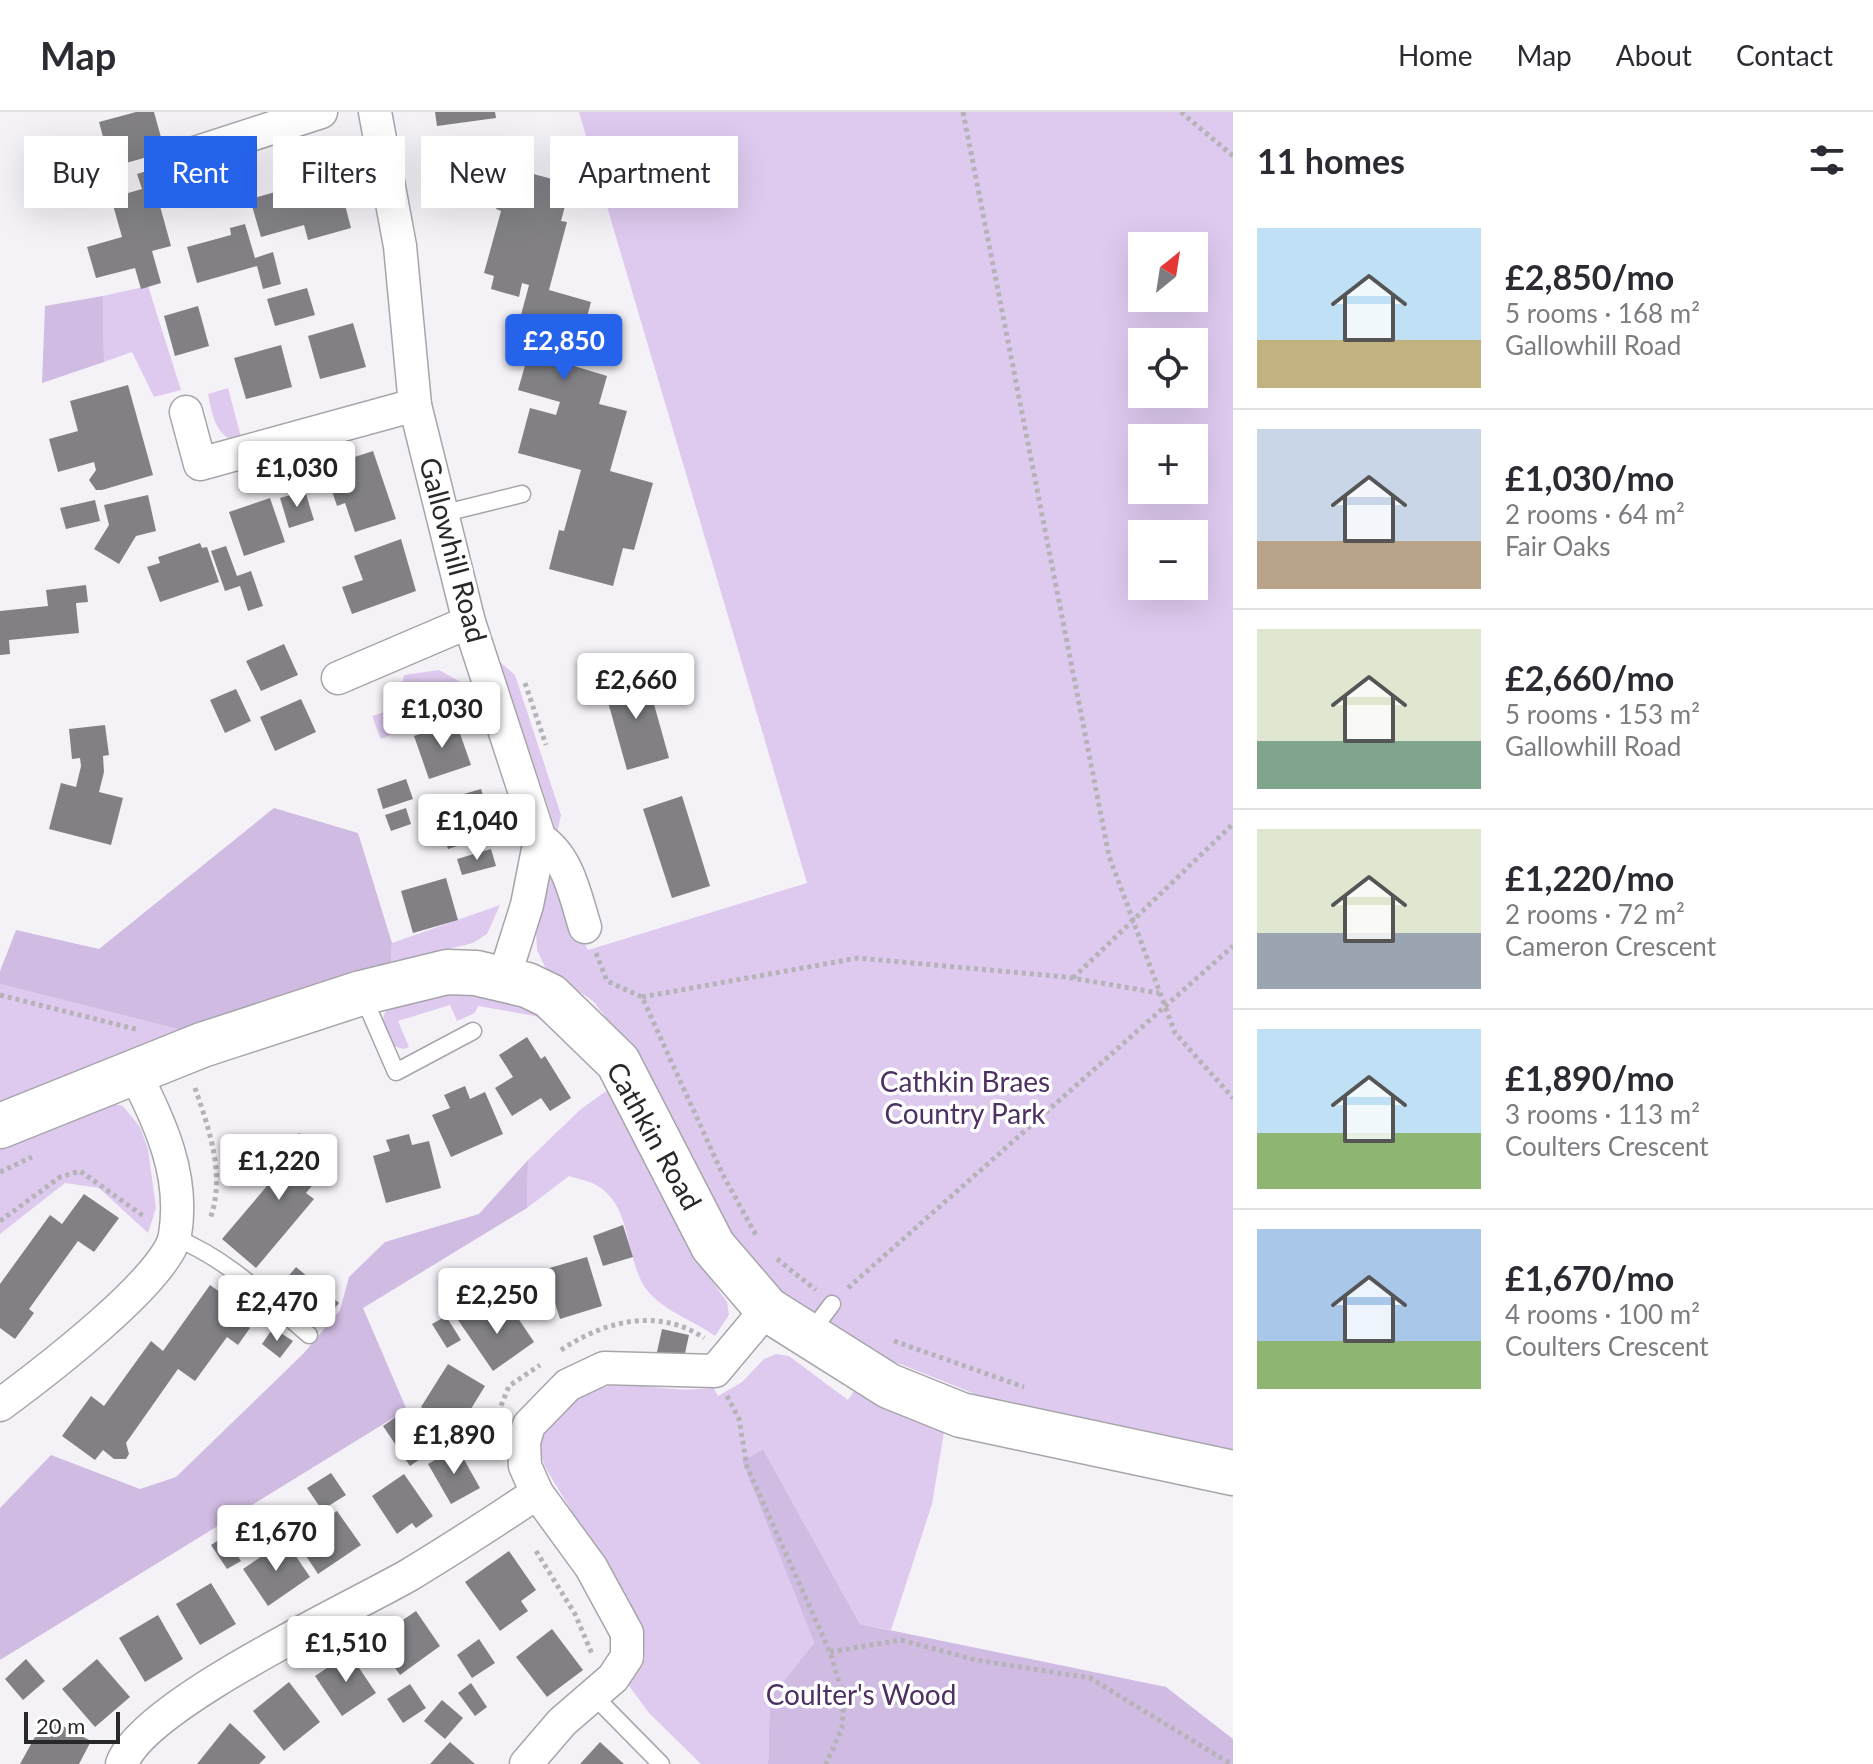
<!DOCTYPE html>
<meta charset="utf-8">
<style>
body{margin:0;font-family:Lato,sans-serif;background:#f2f2f3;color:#2b2b33;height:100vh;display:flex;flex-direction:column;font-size:30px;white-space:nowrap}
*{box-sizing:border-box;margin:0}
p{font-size:26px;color:#7c7c81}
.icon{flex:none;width:44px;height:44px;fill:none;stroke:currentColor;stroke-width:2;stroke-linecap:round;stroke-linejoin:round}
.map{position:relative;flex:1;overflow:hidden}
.details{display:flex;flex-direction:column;background:#fff;width:640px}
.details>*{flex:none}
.hud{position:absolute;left:24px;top:24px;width:760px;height:72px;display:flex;gap:16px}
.needle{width:52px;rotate:30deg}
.controls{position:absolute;left:1128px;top:120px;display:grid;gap:16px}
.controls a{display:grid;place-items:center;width:80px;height:80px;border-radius:0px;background:#fff;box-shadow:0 8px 32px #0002;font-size:40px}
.scale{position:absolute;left:24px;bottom:20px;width:96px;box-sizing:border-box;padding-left:8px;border:4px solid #282729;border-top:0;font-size:22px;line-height:28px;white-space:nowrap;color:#282729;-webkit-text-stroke:6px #fff;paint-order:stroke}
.price{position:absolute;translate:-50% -68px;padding:0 18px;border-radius:8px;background:#fff;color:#222;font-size:26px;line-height:52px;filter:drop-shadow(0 2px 4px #0008)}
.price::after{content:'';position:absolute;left:50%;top:48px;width:24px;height:18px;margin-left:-12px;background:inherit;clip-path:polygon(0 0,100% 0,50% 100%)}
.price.on{background:#2563eb;color:#fff}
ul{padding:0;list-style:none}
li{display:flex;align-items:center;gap:24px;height:200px;padding:0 24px}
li+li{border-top:2px solid #e1e1e2}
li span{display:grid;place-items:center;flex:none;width:224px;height:160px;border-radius:0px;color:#555}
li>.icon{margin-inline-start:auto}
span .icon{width:96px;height:96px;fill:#fffc;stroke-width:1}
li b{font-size:34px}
h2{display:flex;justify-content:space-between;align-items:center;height:96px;padding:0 24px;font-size:34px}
.tag{padding:0 28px;border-radius:0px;background:#fff;box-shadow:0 8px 32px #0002;font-size:28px;line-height:72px}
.tag.on{background:#2563eb;color:#fff}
header{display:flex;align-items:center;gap:48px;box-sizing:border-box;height:112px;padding:0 40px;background:#fff;border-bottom:2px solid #e1e1e2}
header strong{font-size:38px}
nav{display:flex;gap:44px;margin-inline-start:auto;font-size:28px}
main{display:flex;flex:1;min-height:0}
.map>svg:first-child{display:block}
.green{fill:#decaef;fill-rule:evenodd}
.forest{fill:#d0bbe2}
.building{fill:#828085}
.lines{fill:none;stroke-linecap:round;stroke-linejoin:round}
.service-casing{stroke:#a7a5aa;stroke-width:19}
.minor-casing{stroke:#a7a5aa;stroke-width:35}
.secondary-casing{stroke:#a7a5aa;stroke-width:47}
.path{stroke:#b5b3b7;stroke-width:5;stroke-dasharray:4 4;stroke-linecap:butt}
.service{stroke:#fff;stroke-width:16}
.minor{stroke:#fff;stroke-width:32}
.secondary{stroke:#fff;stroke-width:44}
.labels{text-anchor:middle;stroke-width:7;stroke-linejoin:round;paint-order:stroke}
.street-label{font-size:28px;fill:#282729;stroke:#fff}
.park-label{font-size:28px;fill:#4e3163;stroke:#fff}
</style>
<header>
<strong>Map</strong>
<nav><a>Home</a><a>Map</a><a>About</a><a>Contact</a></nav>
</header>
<main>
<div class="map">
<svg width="1233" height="1652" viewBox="0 0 1233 1652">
<rect width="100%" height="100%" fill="#f5f2f7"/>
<g class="green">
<path d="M 579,0 L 1233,0 L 1233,1345 L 985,1286 L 838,1227 L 783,1184 L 738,1138 L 637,945 L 593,889 L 546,857 L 537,838 L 536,818 L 550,765 L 588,838 L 807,771 ZM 1142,134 L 1194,134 L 1194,186 L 1142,186 ZM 1142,230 L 1194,230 L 1194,282 L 1142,282 ZM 1142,326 L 1194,326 L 1194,378 L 1142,378 ZM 1142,422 L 1194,422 L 1194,474 L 1142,474 Z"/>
<polygon points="148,174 181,278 154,285 132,240 104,250 103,184"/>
<path d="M 228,276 L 241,325 L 232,328 C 214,320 212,300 208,282 Z"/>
<polygon points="499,549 515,563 561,703 557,721"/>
<polygon points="439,558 466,573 473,589 381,627 372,604 406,593 401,577 404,563"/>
<polygon points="500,793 487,822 473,831 391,851 392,831"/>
<polygon points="0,872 189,920 0,1001"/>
<path d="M 459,875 L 525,890 L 576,931 L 535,904 L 478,894 L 475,901 L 457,909 L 450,893 L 398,909 L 409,935 L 403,937 L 389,932 C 380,913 380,905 393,888 Z"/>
<path d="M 612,975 L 715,1165 L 713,1170 L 727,1190 L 729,1203 L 715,1224 C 692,1207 661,1199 644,1174 C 626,1145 631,1094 598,1074 C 590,1069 578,1067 569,1064 L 527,1096 L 528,1048 L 581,997 Z"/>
<polygon points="101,989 123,994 140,1015 148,1037 156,1096 148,1121 99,1076 65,1071 0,1122 0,1034"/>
<path d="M 776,1242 L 789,1244 L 848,1288 L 856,1276 L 944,1320 L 932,1392 L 891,1518 L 860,1512 L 763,1337 L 742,1349 L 814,1531 L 770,1586 L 768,1652 L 701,1652 L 649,1601 L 627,1571 L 645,1547 L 642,1516 L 545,1355 C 543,1348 539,1339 540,1331 C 547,1300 589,1273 620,1273 C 652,1272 682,1282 713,1275 L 718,1284 L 742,1270 L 764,1247 Z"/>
</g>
<g class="forest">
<polygon points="103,184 104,250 42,271 45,194"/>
<polygon points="274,696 358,721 392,831 391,851 189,920 0,872 0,859 16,818 99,837"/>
<polygon points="528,1048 527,1096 363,1196 406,1296 403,1300 0,1548 0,1396 51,1343 140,1377 176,1365 304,1241 340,1198 349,1165 385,1130 479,1102"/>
<polygon points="763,1337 860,1512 1166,1575 1233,1627 1233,1652 768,1652 770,1586 814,1531 742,1349"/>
</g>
<g class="building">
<polygon points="136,0 154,0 165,40 126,51 121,32 106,36 99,10"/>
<polygon points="435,0 495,0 496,6 437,14"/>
<polygon points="111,53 115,70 87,78 82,61"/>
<polygon points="507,55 571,72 561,109 567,110 549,178 591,190 574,254 607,264 599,292 627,299 610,359 653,371 634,438 623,436 613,474 549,457 559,418 564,419 581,358 518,341 530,296 556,303 560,290 518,278 526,250 537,253 540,245 512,237 529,173 522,171 519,185 491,177 494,164 484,161 501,99 496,97"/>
<polygon points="150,58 171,134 152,139 161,171 141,177 135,156 96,166 87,135 122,125 111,86 142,77 137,62"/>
<polygon points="325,66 332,89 343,85 351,116 308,128 304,113 261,125 250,87"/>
<polygon points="245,112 255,146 273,140 281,172 263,177 257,154 197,171 187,135 231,123 230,116"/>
<polygon points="307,176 315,203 275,214 267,187"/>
<polygon points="198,194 209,234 175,244 164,204"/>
<polygon points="353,211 366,255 320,267 308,224"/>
<polygon points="281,233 292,275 246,287 234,246"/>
<polygon points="128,273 153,363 102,378 96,378 89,368 96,358 94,350 58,360 49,327 78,319 70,289"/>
<polygon points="373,339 396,407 355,420 345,391 337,394 324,355"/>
<polygon points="305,379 314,408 289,416 280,386"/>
<polygon points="148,383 156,419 136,424 119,452 94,437 109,413 104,393"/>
<polygon points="270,386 285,430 244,444 229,400"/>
<polygon points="95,388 100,409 66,417 60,396"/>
<polygon points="401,427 416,479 352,502 342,475 363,468 354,444"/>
<polygon points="200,431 202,436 207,435 219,470 160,490 147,455 160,451 158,445"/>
<polygon points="226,434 237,464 251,459 263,494 248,499 240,474 225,479 211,439"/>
<polygon points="86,473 88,490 76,491 79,521 9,528 10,542 0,543 0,499 48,494 46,478"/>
<polygon points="284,532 298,563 261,579 246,549"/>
<polygon points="645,560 669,646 627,658 603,572"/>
<polygon points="236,577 251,609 225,621 210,588"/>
<polygon points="301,587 316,620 275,639 260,605"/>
<polygon points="456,610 471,653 429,667 414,624"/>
<polygon points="105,613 109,643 103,644 104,660 99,680 123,686 111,733 49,717 61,671 76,675 81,654 80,646 72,647 69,617"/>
<polygon points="406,667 413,687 383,697 377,677"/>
<polygon points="481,677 495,722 448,737 433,691"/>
<polygon points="682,684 710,774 672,786 643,697"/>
<polygon points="406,696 411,712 391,719 385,703"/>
<polygon points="491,737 496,754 462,763 457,747"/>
<polygon points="446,766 458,808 413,821 401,779"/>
<polygon points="527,925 541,947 545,944 571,986 550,999 541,986 512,1004 495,976 513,965 499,943"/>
<polygon points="465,974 470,987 485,980 503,1022 451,1045 432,1003 450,996 444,983"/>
<polygon points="299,1021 332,1049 306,1081 314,1087 256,1156 222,1127 278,1061 271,1055"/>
<polygon points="409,1022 412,1033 429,1029 441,1076 386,1091 373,1044 390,1039 386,1028"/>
<polygon points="84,1082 119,1106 94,1140 78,1129 29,1197 34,1201 15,1227 0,1216 0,1172 50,1103 62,1112"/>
<polygon points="623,1113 633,1145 603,1154 593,1124"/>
<polygon points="587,1145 602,1194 560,1207 555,1191 540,1196 529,1162"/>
<polygon points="296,1155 339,1191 321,1213 278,1177"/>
<polygon points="504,1157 519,1180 505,1189 490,1165"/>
<polygon points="210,1173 245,1198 238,1208 250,1216 238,1233 227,1225 195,1269 178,1257 126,1331 129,1342 126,1347 114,1347 103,1338 95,1348 62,1324 91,1284 104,1294 151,1229 163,1239"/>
<polygon points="510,1194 534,1230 493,1259 458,1208 478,1195 489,1209"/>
<polygon points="446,1204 461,1228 447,1236 432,1212"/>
<polygon points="273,1216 293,1229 280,1246 262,1232"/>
<polygon points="662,1217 689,1223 684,1246 657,1240"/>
<polygon points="448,1252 485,1274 458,1318 421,1295"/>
<polygon points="403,1300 415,1317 408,1322 423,1345 410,1354 383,1314"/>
<polygon points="457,1335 480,1376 451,1392 428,1352"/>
<polygon points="331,1361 346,1383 322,1398 307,1376"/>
<polygon points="404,1362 433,1404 416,1416 412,1411 397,1422 372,1384"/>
<polygon points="302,1396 314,1414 337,1399 361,1433 318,1462 283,1409"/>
<polygon points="225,1424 241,1449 227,1457 211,1433"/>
<polygon points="285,1428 310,1465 268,1494 243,1457"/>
<polygon points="509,1439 536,1478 521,1489 528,1499 500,1519 465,1470"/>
<polygon points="211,1471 236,1512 200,1533 176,1492"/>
<polygon points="416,1499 440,1534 400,1563 375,1527"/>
<polygon points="158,1503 183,1547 145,1570 119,1526"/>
<polygon points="552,1517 583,1558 547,1585 516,1545"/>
<polygon points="479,1527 495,1551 472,1566 457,1543"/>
<polygon points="349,1541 376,1581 342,1604 315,1564"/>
<polygon points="26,1547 45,1569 23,1588 5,1567"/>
<polygon points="97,1547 130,1585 95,1615 62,1577"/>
<polygon points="289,1570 320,1610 284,1639 253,1599"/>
<polygon points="471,1571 487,1595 475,1604 458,1581"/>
<polygon points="410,1572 426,1596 403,1611 387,1587"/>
<polygon points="442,1588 463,1606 445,1627 424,1609"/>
<polygon points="46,1605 91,1629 79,1652 20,1652"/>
<polygon points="230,1611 266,1645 259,1652 197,1652"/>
<polygon points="450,1630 475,1652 430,1652"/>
<polygon points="600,1630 624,1652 580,1652"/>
</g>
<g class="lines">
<g class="service-casing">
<g id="service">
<polyline points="441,402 522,382"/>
<polyline points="362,882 396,960 473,919"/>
<path d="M 175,1126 C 227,1146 267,1187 309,1223"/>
<polyline points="811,1220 832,1192"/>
<polyline points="593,1583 661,1652"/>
</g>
</g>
<g class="minor-casing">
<g id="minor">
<polyline points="375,0 400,134 415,293 469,510 540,727 527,793 504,866"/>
<polyline points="198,40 321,0"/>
<polyline points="186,300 200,352 415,293"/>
<polyline points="338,566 469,510"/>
<path d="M 540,727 C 569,746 575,784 585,815"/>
<path d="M 0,1293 C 38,1265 169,1166 175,1123 C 185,1062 160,1012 134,959"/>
<path d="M 122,1652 C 142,1593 350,1497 409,1463 C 452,1437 495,1409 537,1381"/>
<polyline points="526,1652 562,1610 613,1566 627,1545 627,1521 591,1455 537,1381 525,1354 524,1330 529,1313 568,1273 604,1256 715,1259 767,1197"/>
</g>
</g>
<g class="secondary-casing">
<polyline id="secondary" points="0,1014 202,933 361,881 447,860 476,861 527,873 550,884 618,950 713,1134 767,1197 889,1274 961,1303 1233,1361"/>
</g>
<g class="path">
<polyline points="963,0 1109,744 1175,921 1233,986"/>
<polyline points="1181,0 1233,44"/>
<polyline points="525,571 546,633"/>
<polyline points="596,841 607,869 642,885 722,1061 757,1125"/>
<polyline points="1073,866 1233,712"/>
<polyline points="0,883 139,918"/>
<polyline points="642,885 858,846 1066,865 1159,881"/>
<path d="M 195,976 C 209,1017 226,1064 210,1107"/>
<polyline points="0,1060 32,1045"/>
<polyline points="0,1109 60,1065 80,1059 145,1105"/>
<polyline points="777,1147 816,1178"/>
<polyline points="848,1176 1233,834"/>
<polyline points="894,1229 1024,1275"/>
<path d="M 561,1238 C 604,1209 658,1195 704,1226"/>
<polyline points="727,1284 739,1307 747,1355 830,1540 844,1587 842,1616 826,1652"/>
<polyline points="498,1301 509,1274 540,1253"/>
<polyline points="536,1439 575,1502 592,1542"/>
<polyline points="830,1540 901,1528 976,1548 1090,1566 1231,1652"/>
</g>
<use href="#service" class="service"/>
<use href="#minor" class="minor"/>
<use href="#secondary" class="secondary"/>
</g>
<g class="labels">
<g class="street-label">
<text transform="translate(453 438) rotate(75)" y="10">Gallowhill Road</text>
<text transform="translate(654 1024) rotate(61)" y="10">Cathkin Road</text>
</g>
<g class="park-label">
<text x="965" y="980">Cathkin Braes<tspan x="965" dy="32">Country Park</tspan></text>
<text x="861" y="1593">Coulter's Wood</text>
</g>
</g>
</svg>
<div class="controls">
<a><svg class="needle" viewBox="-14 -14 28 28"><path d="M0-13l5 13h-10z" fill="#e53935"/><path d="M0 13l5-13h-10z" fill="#7c7c81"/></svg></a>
<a><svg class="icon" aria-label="locate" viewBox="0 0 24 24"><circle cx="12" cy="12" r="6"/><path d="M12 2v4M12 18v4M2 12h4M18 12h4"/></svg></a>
<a>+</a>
<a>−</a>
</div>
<div class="scale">20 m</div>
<b class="price on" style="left:564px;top:270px">£2,850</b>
<b class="price" style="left:297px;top:397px">£1,030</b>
<b class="price" style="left:636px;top:609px">£2,660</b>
<b class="price" style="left:442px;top:638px">£1,030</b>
<b class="price" style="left:477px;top:750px">£1,040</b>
<b class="price" style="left:279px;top:1090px">£1,220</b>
<b class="price" style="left:497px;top:1224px">£2,250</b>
<b class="price" style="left:277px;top:1231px">£2,470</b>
<b class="price" style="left:454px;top:1364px">£1,890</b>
<b class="price" style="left:276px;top:1461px">£1,670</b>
<b class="price" style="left:346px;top:1572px">£1,510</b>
<div class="hud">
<a class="tag">Buy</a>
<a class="tag on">Rent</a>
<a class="tag">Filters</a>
<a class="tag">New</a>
<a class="tag">Apartment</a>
</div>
</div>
<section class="details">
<h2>11 homes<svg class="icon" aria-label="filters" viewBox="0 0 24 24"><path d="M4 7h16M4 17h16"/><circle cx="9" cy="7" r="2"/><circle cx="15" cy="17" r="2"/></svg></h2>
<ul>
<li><span style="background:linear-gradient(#bfe0f5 70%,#c2b280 0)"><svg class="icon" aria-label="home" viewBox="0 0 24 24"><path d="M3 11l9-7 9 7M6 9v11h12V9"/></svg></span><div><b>£2,850/mo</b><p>5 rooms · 168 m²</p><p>Gallowhill Road</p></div></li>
<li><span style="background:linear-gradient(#c9d6e8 70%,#b9a48a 0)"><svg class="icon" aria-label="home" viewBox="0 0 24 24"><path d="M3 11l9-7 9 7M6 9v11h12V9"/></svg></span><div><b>£1,030/mo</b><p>2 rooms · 64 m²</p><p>Fair Oaks</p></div></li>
<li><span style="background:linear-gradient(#dfe7d0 70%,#7fa58c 0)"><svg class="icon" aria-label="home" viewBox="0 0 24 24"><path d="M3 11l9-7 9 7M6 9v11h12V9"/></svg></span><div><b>£2,660/mo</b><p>5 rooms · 153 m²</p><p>Gallowhill Road</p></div></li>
<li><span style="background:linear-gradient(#dfe7d0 65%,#9aa5b1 0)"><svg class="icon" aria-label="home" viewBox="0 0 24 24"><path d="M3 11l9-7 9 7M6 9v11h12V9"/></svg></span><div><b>£1,220/mo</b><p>2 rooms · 72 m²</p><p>Cameron Crescent</p></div></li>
<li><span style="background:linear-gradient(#bfe0f5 65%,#8fb573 0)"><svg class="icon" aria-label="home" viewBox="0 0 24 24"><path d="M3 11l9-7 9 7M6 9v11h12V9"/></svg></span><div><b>£1,890/mo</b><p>3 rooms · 113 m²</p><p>Coulters Crescent</p></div></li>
<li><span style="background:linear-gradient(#a9c7e8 70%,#8fb573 0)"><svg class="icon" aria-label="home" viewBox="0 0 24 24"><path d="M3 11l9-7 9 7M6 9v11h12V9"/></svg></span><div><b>£1,670/mo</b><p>4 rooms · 100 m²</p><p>Coulters Crescent</p></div></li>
</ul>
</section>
</main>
